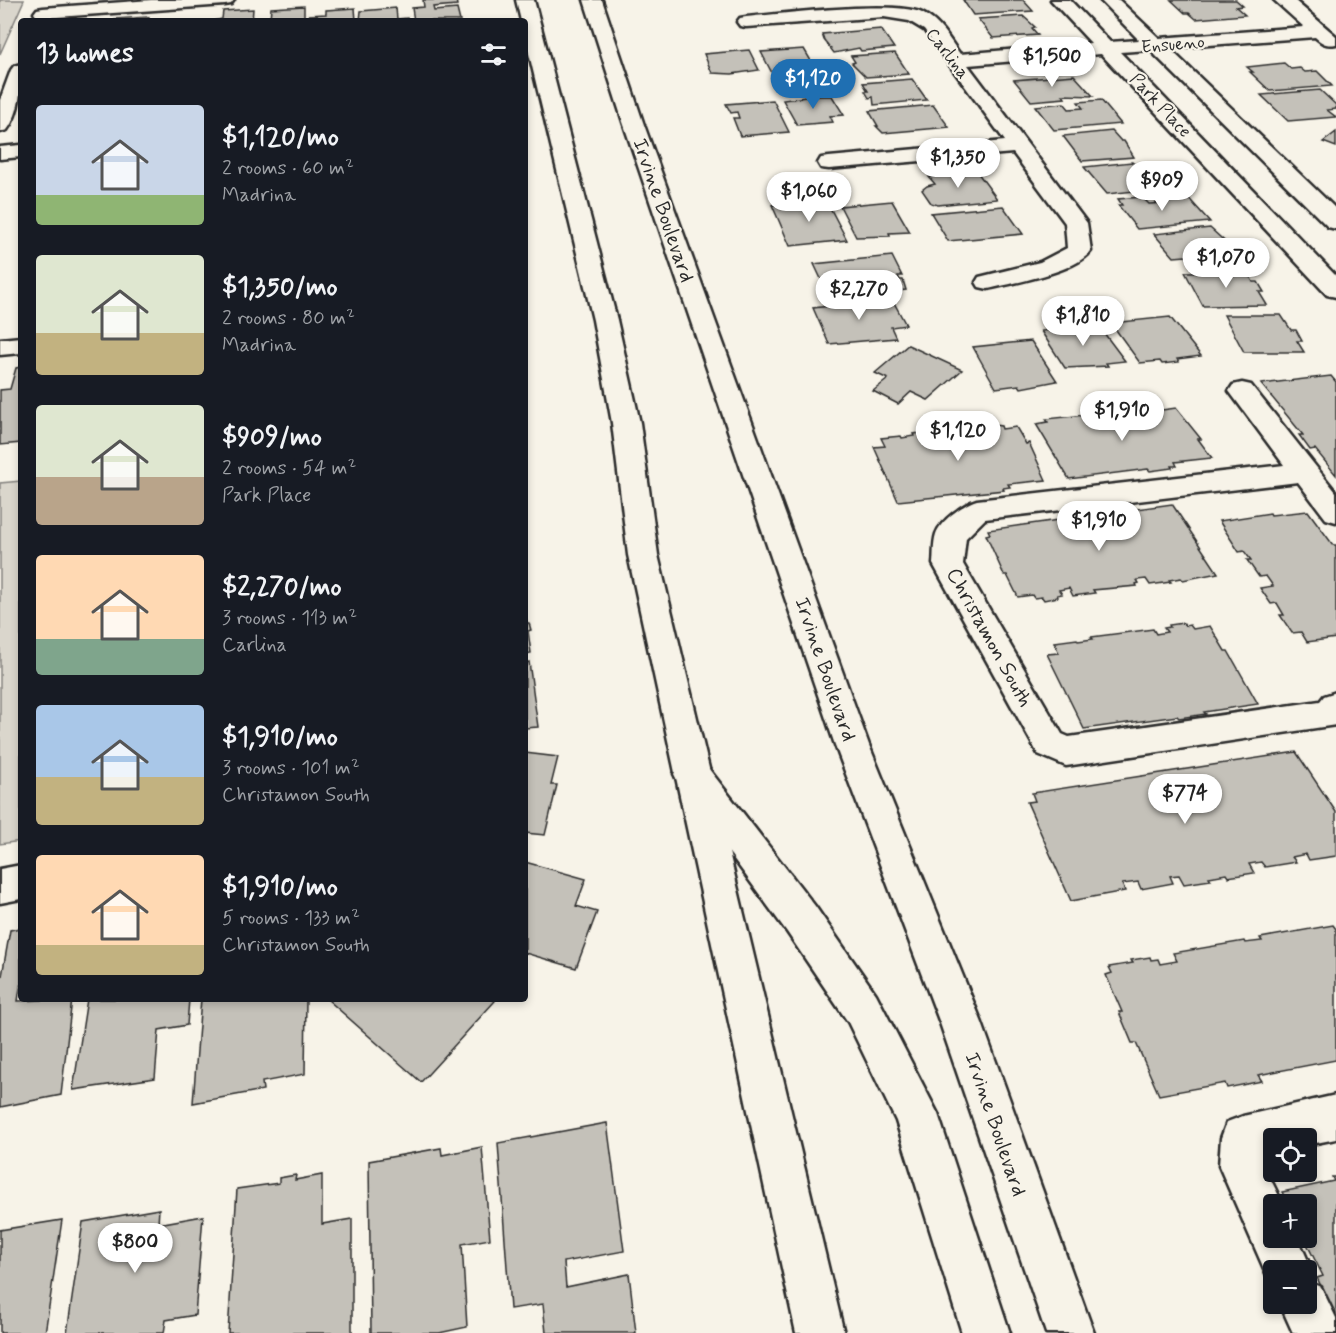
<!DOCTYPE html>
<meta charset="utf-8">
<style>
body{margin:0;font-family:Mynerve,sans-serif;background:#242831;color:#f1f3f6;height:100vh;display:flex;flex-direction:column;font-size:22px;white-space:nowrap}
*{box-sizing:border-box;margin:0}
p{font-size:20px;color:#9ea1a6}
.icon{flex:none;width:33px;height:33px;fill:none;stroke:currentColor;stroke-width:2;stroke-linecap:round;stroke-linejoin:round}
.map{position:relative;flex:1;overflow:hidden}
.panel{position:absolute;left:18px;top:18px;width:510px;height:984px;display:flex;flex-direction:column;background:#171b24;border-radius:6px;box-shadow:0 3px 9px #0003}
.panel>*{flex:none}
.controls{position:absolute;left:1263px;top:1128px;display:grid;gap:12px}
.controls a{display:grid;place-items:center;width:54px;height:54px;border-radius:6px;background:#171b24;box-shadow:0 3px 9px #0003;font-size:30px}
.price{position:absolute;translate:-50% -51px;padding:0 14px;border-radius:21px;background:#fff;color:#222;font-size:20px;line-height:39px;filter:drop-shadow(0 2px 3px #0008)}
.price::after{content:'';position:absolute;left:50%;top:36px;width:18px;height:14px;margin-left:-9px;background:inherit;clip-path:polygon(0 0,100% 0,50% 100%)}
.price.on{background:#1f6fb2;color:#fff}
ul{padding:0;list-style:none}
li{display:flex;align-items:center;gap:18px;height:150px;padding:0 18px}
li span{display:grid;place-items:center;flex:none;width:168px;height:120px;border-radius:6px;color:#555}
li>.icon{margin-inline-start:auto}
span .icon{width:72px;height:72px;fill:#fffc;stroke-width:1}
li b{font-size:26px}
h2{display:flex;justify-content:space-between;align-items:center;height:72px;padding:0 18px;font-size:26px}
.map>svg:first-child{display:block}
.green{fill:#dad6cc;stroke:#82807c;stroke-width:1.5}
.building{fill:#c4c1b9;stroke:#2b2b2b;stroke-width:1.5}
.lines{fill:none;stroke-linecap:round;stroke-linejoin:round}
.minor-casing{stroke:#2b2b2b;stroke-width:5}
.major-casing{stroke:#2b2b2b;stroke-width:5}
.minor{fill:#f7f3e8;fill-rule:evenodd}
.major{fill:#f7f3e8;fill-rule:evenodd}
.labels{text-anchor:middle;stroke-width:4.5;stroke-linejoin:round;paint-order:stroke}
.far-street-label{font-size:18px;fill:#2b2b2b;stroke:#f7f3e8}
.street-label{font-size:21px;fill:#2b2b2b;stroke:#f7f3e8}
</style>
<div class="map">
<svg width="1336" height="1333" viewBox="0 0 1336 1333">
<rect width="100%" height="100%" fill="#f7f3e8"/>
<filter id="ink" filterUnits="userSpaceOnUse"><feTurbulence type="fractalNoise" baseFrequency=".0167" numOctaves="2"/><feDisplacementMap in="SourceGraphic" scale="12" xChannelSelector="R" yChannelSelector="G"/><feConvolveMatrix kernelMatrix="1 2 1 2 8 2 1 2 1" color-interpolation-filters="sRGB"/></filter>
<g filter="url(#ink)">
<g class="green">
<polygon points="0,0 24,0 0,54"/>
<polygon points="21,481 21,841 0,844 0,483"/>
</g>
<g class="building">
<polygon points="423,0 456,0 457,5 433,7 434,11 457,9 460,21 414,21 412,8 424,7"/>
<polygon points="963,0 1023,0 1033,11 973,15"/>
<polygon points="1171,0 1236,0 1243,6 1236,7 1245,15 1196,19 1189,13 1185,13"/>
<polygon points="304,6 304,17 280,19 280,21 258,21 258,19 270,18 271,8"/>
<polygon points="355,8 356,21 309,21 309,15 326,14 326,10"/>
<polygon points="396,8 397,19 407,18 407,21 360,21 361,11"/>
<polygon points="253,9 252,21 213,21 222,19 223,11"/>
<polygon points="1023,16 1035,27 1032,28 1038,35 993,38 978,19"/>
<polygon points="149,17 148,21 115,21 115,19"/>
<polygon points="881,29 894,48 861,51 859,48 834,53 824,40 822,34"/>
<polygon points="804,49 817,71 773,75 761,52"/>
<polygon points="749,50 759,70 732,74 712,73 704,54"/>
<polygon points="895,53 909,74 866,77 852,63 855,62 851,56"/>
<polygon points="1284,63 1291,69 1300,68 1305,72 1317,71 1332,86 1270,91 1250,72 1253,72 1247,67"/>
<polygon points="1074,75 1093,96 1063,95 1065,98 1031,101 1014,80"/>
<polygon points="912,79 927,100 874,105 873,97 869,98 865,91 868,91 863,83"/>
<polygon points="1320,90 1336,105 1336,109 1327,110 1336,117 1288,121 1261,95"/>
<polygon points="813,96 832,96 844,115 830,116 833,122 797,125 783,100"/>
<polygon points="773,100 789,132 740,136 733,118 739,118 737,112 731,113 726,104"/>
<polygon points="1101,100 1121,124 1054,130 1035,106 1064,103 1069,109 1083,108 1078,102"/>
<polygon points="933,105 949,127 883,133 876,126 878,126 869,111"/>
<polygon points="1112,131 1121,141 1124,141 1134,157 1082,161 1063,136"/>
<polygon points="1336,132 1336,147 1323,142"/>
<polygon points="1132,162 1149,177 1146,178 1154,189 1107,194 1084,167"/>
<polygon points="969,173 978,173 997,199 938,205 931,203 922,190 927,186 935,184 929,177"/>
<polygon points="1183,192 1210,222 1137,229 1118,205 1122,205 1118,199 1142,197 1149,204 1165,203 1158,195"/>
<polygon points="809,201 827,202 847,240 790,246 772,205"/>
<polygon points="892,201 910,232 889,233 890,236 856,237 840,206"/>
<polygon points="1003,206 1023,234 948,241 931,213"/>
<polygon points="1210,228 1232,248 1228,248 1239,261 1194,266 1186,256 1174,257 1154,234"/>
<polygon points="892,256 902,276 898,276 900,280 903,280 906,290 877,293 872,284 855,286 860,295 830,298 814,264"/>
<polygon points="1247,271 1253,282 1258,282 1264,292 1259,292 1267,305 1203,306 1185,272"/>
<polygon points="892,299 906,325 891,327 896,338 829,344 813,308"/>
<polygon points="1224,315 1281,315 1291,330 1296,330 1302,341 1297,341 1304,352 1244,352"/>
<polygon points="1170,317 1201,356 1177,359 1179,362 1162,364 1160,361 1140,363 1111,323"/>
<polygon points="1098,325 1125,361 1106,363 1108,366 1065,368 1041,331"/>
<polygon points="1031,341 1057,381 1021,388 1019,385 996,388 973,347"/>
<polygon points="908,345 962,370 928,400 911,392 898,404 873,391 888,379 875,373"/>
<polygon points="21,367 21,443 0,445 0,390 10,389 16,368"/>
<polygon points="1331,376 1336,382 1336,475 1315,449 1310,450 1299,435 1303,435 1261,384"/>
<polygon points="1153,406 1162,410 1176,408 1201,439 1198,439 1212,458 1175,462 1177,466 1171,466 1172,468 1150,471 1148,469 1069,479 1036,424 1048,422 1046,419 1143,409 1142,407"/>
<polygon points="994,425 1001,426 1002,429 1016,427 1026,444 1029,443 1046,480 1008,484 1010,487 1003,488 1004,490 898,501 874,447 885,446 881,438 901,436 902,438 914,436 913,434"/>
<polygon points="1172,504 1218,573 1183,580 1181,578 1169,580 1171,582 1150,585 1146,579 1137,580 1139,583 1136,584 1137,586 1093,590 1095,593 1073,596 1069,588 1059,590 1062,594 1057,595 1058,597 1044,600 1042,597 1034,598 1032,595 1018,597 1007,575 1004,575 986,535 990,534 988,530"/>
<polygon points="1308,511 1333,545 1336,545 1336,638 1307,642 1301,632 1292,633 1280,615 1284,615 1277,603 1271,604 1260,588 1273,586 1266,576 1259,577 1247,560 1251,560 1244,551 1239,552 1219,521 1270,513 1271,515"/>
<polygon points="525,611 527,623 529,623 531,630 528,631 531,653 525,654"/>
<polygon points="1183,623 1185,626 1190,625 1193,629 1210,626 1225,651 1228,651 1258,704 1204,712 1206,714 1179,718 1177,716 1084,729 1047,654 1059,653 1054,642 1077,639 1078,641 1093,639 1091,637 1153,629 1156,634 1167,632 1164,628 1170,627 1169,625"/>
<polygon points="529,662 538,727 525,728 525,663"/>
<polygon points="1296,752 1336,812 1336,856 1309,860 1306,854 1292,857 1296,862 1265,867 1261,862 1249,864 1254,873 1228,877 1226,874 1209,877 1211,880 1184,884 1179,875 1170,876 1173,883 1141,889 1138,882 1122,884 1125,891 1071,901 1027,802 1035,801 1032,793"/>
<polygon points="525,753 558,757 551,785 557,785 545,835 525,833"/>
<polygon points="525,862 586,879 576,906 597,912 576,968 525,953"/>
<polygon points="1333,925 1336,929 1336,1060 1258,1075 1262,1081 1227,1088 1225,1083 1159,1095 1136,1043 1132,1043 1119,1012 1122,1012 1106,975 1112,973 1109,967 1133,963 1131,960 1150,957 1151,960 1158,959 1160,964 1177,961 1173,953 1244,941 1245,943 1262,941 1260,938"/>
<polygon points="21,928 21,981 18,1001 72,999 61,1095 0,1107 0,977 2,976 10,930"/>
<polygon points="87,999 189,999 187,1025 159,1030 155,1078 73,1090"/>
<polygon points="201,999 306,999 305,1074 262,1082 263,1090 193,1103"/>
<polygon points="327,999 492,999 495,1001 421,1082"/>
<polygon points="607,1123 624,1251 564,1262 566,1287 629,1274 636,1333 546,1333 543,1304 510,1309 498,1143"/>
<polygon points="482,1147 490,1239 462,1244 467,1327 439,1333 371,1333 369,1161 441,1148 442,1155"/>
<polygon points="296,1175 295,1180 322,1175 322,1224 352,1219 352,1333 228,1333 237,1189 279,1183 279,1178"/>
<polygon points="1332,1177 1336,1177 1336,1316 1317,1278 1323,1276 1304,1238 1306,1238 1306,1204 1288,1204 1282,1192 1334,1181"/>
<polygon points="159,1209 158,1224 203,1216 195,1315 166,1320 164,1333 67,1333 83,1222"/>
<polygon points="62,1220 45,1333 0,1333 0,1230"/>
</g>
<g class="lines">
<g class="minor-casing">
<g id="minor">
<polygon points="151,0 234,0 231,4 225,5 43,18 37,17 34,13 37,9 43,8"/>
<path d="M 1051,0 L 1070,0 L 1110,42 L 1139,40 L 1100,0 L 1119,0 L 1159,38 L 1304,27 L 1274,0 L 1294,0 L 1336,36 L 1336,44 C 1326,46 1322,43 1315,37 L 1169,48 L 1336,209 L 1336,229 L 1328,227 L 1150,50 L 1120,52 L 1336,276 L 1336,297 L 1327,295 L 1101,54 L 968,65 L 1087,223 L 1091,251 C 1076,272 1013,283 988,289 L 979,287 L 976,282 L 979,277 L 1040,262 L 1067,248 L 1065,223 L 1013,153 L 829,169 L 821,168 L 818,163 L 821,158 L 829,157 L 1005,141 L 924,30 L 909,21 L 884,17 L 746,27 L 740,26 L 737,22 L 740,18 L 746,17 C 782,14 894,0 922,13 C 940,22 949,39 960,54 L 1091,43 Z"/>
<path d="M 21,64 C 21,87 21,111 7,130 L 0,132 L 0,100 L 11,70 L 14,66 Z"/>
<polygon points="21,145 21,157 0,159 0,147"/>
<polygon points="21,337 21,353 0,355 0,339"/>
<path d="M 1242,383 L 1251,385 L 1336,492 L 1336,522 L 1326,519 L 1298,482 L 985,519 L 966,538 L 963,564 L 1062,734 L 1069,737 L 1320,701 L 1324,696 L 1336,692 L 1336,725 L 1066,766 L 1038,754 L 933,564 C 934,555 933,543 936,534 C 941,520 964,504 977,500 L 1284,465 L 1229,391 L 1233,385 Z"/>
<polygon points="692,759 705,764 815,906 876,994 938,1114 1010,1333 962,1333 896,1121 848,1022 787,932 679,784 674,774 679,764"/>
<polygon points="21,865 21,899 0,903 0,869"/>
<polygon points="1336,1095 1336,1139 1306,1145 1306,1138 1274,1138 1274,1153 1264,1155 1263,1164 1283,1204 1274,1204 1274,1238 1298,1238 1312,1270 1308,1282 1321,1287 1336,1318 1336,1333 1293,1333 1280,1304 1306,1304 1306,1270 1274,1270 1272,1287 1219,1166 1221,1138 1227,1122 1243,1116"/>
</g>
</g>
<g class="major-casing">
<g id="major">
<polygon points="516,0 534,0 617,320 640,423 658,555 844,1333 796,1333 628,555 612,423 593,320 525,37 525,21 521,21"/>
<polygon points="584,0 602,0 643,122 869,745 982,1023 1094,1333 1046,1333 940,1023 835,745 623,122"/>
</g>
</g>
<use href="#minor" class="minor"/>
<use href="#major" class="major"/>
</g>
</g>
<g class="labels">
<g class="far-street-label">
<text transform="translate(1173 44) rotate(-5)" y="6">Ensueno</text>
<text transform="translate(948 53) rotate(52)" y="6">Carlina</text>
<text transform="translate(1161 105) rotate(47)" y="6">Park Place</text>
</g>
<g class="street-label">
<text transform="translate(664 210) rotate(71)" y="7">Irvine Boulevard</text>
<text transform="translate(990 637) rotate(61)" y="7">Christamon South</text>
<text transform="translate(826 669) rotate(71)" y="7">Irvine Boulevard</text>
<text transform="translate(996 1124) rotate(71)" y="7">Irvine Boulevard</text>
</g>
</g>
</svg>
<div class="controls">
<a><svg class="icon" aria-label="locate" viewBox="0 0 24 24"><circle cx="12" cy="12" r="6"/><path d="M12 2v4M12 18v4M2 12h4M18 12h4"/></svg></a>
<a>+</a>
<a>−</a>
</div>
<b class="price" style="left:1052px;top:88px">$1,500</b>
<b class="price on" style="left:813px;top:110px">$1,120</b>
<b class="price" style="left:958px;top:189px">$1,350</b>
<b class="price" style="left:1162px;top:212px">$909</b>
<b class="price" style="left:809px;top:223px">$1,060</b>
<b class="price" style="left:1226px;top:289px">$1,070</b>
<b class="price" style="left:859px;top:321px">$2,270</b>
<b class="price" style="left:1083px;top:347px">$1,810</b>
<b class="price" style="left:1122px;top:442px">$1,910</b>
<b class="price" style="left:958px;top:462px">$1,120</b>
<b class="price" style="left:1099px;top:552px">$1,910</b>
<b class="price" style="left:1185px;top:825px">$774</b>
<b class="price" style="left:135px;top:1274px">$800</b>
<section class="panel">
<h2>13 homes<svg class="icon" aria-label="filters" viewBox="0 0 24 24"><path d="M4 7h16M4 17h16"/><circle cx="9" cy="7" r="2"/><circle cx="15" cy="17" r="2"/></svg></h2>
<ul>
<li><span style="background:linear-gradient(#c9d6e8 75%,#8fb573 0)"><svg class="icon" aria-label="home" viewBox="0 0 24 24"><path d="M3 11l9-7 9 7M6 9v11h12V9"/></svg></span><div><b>$1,120/mo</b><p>2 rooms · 60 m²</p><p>Madrina</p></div></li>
<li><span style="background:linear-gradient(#dfe7d0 65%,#c2b280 0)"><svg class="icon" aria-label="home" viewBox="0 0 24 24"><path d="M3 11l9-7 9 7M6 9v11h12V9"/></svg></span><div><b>$1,350/mo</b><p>2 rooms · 80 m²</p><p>Madrina</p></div></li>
<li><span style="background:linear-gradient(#dfe7d0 60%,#b9a48a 0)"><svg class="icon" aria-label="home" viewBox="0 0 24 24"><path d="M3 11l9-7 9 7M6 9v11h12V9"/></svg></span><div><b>$909/mo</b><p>2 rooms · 54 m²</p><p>Park Place</p></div></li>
<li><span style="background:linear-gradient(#ffd9b3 70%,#7fa58c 0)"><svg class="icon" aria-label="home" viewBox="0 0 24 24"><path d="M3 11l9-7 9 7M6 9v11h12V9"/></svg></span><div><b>$2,270/mo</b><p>3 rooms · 113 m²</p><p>Carlina</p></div></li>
<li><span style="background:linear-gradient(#a9c7e8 60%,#c2b280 0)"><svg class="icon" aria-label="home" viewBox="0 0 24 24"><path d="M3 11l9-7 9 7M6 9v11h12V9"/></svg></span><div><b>$1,910/mo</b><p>3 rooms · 101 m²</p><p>Christamon South</p></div></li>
<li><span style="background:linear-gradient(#ffd9b3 75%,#c2b280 0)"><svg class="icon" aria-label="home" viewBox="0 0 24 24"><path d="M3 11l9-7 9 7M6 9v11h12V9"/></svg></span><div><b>$1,910/mo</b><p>5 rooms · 133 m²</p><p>Christamon South</p></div></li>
</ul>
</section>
</div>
